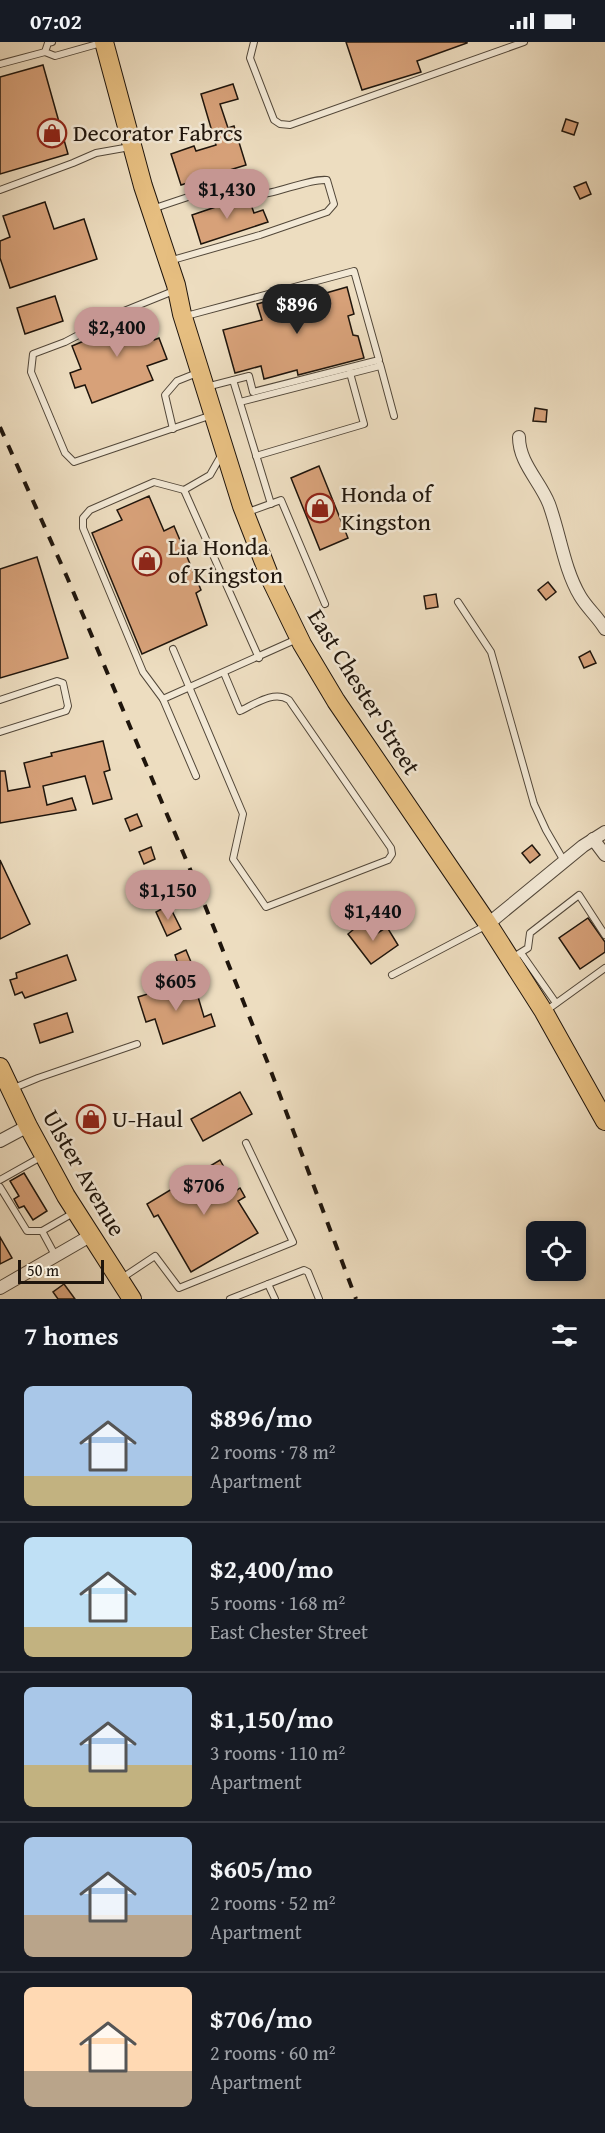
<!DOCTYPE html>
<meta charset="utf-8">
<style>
body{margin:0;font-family:"Gentium Book Plus",serif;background:#242831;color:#f1f3f6;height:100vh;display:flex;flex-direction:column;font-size:22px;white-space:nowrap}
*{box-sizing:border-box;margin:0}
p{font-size:20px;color:#9ea1a6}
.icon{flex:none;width:33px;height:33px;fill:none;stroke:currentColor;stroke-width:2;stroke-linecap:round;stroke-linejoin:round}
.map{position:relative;height:1257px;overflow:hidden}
.details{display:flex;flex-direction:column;background:#171b24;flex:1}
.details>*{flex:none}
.controls{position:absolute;left:526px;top:1179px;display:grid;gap:12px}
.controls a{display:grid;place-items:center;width:60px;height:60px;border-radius:9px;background:#171b24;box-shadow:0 3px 9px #0003;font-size:30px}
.scale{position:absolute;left:18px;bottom:15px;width:86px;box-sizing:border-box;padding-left:6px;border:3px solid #1f150c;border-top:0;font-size:16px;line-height:21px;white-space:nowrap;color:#1f150c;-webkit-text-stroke:4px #f3e9d6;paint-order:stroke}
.price{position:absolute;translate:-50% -51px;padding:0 14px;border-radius:21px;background:#c59692;color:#111;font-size:20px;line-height:39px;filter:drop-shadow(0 2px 3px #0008)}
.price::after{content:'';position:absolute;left:50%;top:36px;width:18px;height:14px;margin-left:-9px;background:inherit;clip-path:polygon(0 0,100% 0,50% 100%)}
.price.on{background:#222;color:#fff}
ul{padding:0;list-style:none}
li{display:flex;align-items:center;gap:18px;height:150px;padding:0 24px}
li+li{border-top:2px solid #363941}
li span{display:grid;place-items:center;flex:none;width:168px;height:120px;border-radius:9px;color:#555}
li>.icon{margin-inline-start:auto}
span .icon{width:72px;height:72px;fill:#fffc;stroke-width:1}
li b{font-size:26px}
h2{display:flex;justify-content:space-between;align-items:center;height:72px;padding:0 24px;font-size:26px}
.status{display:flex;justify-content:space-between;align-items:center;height:42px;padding:0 30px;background:#171b24;direction:ltr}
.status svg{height:16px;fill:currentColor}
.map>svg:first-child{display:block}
.building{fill:#d7a179;stroke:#1f150c;stroke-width:1.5}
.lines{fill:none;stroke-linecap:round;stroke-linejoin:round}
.service-casing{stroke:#524739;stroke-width:8}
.minor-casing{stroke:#524739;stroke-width:14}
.primary-casing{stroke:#1f150c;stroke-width:20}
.service{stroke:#f3e9d6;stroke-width:6}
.minor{stroke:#f3e9d6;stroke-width:12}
.primary{stroke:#e6be80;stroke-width:18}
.rail{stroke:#1f150c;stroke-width:4;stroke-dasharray:10 10;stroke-linecap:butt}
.labels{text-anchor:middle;stroke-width:5;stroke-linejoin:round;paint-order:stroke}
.poi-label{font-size:24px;fill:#1f150c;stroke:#f3e9d6;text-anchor:start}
.street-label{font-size:24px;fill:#1f150c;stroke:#f3e9d6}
</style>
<div class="status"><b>07:02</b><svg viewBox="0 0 49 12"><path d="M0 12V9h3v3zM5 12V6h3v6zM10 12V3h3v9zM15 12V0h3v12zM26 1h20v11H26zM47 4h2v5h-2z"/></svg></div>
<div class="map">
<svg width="605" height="1257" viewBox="0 0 605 1257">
<rect width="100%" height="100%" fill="#edddc0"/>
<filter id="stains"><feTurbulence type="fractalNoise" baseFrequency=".00333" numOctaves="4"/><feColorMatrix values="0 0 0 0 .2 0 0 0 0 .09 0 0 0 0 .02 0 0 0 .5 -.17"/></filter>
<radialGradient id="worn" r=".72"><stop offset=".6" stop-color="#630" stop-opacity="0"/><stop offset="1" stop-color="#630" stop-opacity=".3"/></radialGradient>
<g class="building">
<polygon points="346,0 467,0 467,1 417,19 421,30 362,48"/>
<polygon points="43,23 68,112 0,132 0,35"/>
<polygon points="233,42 238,57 220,62 228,86 234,84 246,123 181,143 171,112 194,104 196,109 216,103 201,52"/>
<polygon points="566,77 578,81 574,93 562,89"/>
<polygon points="586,140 591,152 580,157 574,145"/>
<polygon points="248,154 254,171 263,168 268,180 201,202 192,173"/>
<polygon points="45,160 54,187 84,177 97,217 10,246 0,216 0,199 10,195 3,174"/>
<polygon points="347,245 354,272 348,274 353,293 358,294 364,316 298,333 297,328 264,337 261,324 235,331 223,288 262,278 257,262 303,249 305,257"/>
<polygon points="55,254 63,279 25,292 17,266"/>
<polygon points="144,270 154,298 159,296 167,317 147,324 153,338 92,361 85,343 75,346 70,331 81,327 72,304 96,294 96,290 108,284"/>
<polygon points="535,366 547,368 546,380 533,379"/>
<polygon points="319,424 348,496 320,508 291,436"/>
<polygon points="149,454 164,489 174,484 201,548 196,551 207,583 142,612 92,491 122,478 117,468"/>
<polygon points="37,515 68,616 0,636 0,527"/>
<polygon points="548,540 556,550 546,558 538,548"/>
<polygon points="436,552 438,565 426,567 424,554"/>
<polygon points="590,609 596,621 584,626 579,615"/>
<polygon points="103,699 110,728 104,730 112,757 93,762 85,734 43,744 47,763 72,756 76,768 0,781 0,729 5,729 8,749 30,745 24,721 52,714 51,711"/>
<polygon points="137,772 142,784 130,789 125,777"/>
<polygon points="532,803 540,813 530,821 522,811"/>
<polygon points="151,805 155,817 144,822 139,810"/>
<polygon points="0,818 30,882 0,897"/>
<polygon points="163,833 168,845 156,850 151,838"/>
<polygon points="169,863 181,887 167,894 156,870"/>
<polygon points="588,876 605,900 605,910 580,927 559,896"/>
<polygon points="365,878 376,892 387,885 398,903 371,922 348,892"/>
<polygon points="186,908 191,920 179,925 175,913"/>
<polygon points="67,913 76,938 25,956 22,950 15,953 10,938 17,936 16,931"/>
<polygon points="193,938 204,975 211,972 215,984 163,1002 155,977 146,980 138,955"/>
<polygon points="67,971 73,990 40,1001 34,982"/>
<polygon points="240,1050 252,1072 203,1099 191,1077"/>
<polygon points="92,1064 102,1084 89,1090 79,1071"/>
<polygon points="220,1118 237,1148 240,1146 245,1155 238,1159 258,1191 191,1230 158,1173 154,1175 147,1162"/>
<polygon points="24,1131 47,1169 33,1178 24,1164 19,1166 14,1157 19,1154 10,1139"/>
<polygon points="0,1195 12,1216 0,1222"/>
<polygon points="64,1242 75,1257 58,1257 53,1250"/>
</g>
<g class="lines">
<g class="service-casing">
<g id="service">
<polyline points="52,0 48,1 45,10 55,14 101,1"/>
<polyline points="254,0 250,16 274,78 280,82 290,83 524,0"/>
<polyline points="0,22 45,10"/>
<polyline points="0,148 73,121 96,111 130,105"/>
<path d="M 152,167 L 233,140 L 244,141 C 247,144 250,149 254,151 C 266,157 307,136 327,138 L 334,162 L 327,170 L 260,193 L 169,219"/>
<polyline points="176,248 124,269 65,300 33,312 31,330 65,411 74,420 212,373"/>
<polyline points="186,274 354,229 379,318 253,350 249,334 206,345"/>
<polyline points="380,322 394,374"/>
<polyline points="233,338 271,462"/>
<polyline points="240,360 380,324"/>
<polyline points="173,387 165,353 177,339 197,331"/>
<polyline points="256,414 364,382 350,331"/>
<polyline points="184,448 259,616"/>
<polyline points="248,470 281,458 325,562"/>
<polyline points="458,560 491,610 534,762 546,788 564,819"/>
<path d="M 173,607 L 243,772 L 233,817 L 266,865 L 388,818 L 392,812 L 391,806 L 289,658 C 274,648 255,662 240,669 L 224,631"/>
<polyline points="163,657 143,630 83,486 83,476 90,468 154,440 184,448 210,433 222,412"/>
<polyline points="0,658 57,639 63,641 68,664 66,669 0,690"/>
<polyline points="196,734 163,657 297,597"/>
<polyline points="521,911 556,961"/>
<polyline points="512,916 528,906 530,891 579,853 605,893"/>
<polyline points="392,933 487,883"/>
<polyline points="547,968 605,926"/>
<polyline points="14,1046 38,1036 137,1002"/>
<polyline points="0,1138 41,1115"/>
<polyline points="0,1145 27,1189 42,1189 55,1213"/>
<polyline points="42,1189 75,1170"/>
<polyline points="122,1236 155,1214 179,1246 293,1200 246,1101"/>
<polyline points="268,1242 275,1257"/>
<polyline points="230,1257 304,1228 308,1230 319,1257"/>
</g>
</g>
<g class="minor-casing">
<g id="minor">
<path d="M 519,395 C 519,421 540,439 549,462 C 560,492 564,527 580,554 C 587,566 598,575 605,587"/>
<polyline points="593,797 605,813"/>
<polyline points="488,882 583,804 605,790"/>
<polyline points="0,1099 28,1084"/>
<polyline points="0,1246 90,1194"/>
</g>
</g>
<g class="primary-casing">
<g id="primary">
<polyline points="104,0 143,144 176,243 182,272 242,464 271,538 302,602 336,659 488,882 544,970 605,1079"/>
<polyline points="0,1025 28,1084 66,1154 132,1257"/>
</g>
</g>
<use href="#service" class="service"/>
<use href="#minor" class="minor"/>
<use href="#primary" class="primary"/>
<polyline class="rail" points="0,385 67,535 198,846 269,1024 356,1257"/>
</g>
<defs>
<g id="shop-ring" transform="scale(1.5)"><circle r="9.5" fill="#f3e9d6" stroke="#8f2418" stroke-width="1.5"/><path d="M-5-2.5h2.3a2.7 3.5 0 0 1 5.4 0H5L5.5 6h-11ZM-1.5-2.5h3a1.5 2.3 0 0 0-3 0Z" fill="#8f2418"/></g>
</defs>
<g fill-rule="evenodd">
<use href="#shop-ring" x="52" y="91"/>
<use href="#shop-ring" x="320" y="466"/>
<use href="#shop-ring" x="147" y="519"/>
<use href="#shop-ring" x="91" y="1077"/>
</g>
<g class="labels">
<g class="poi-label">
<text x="73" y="99">Decorator Fabrcs</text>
<text x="341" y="460">Honda of<tspan x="341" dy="28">Kingston</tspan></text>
<text x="168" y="513">Lia Honda<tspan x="168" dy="28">of Kingston</tspan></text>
<text x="112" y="1085">U-Haul</text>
</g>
<g class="street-label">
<text transform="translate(364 650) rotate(58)" y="8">East Chester Street</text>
<text transform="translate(84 1131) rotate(60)" y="8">Ulster Avenue</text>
</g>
</g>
<rect width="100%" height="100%" filter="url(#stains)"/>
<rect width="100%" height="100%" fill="url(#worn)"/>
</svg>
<div class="controls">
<a><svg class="icon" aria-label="locate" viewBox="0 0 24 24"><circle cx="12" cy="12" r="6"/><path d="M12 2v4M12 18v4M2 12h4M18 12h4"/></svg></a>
</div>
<div class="scale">50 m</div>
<b class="price" style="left:227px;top:178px">$1,430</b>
<b class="price on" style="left:297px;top:293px">$896</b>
<b class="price" style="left:117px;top:316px">$2,400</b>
<b class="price" style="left:168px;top:879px">$1,150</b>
<b class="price" style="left:373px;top:900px">$1,440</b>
<b class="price" style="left:176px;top:970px">$605</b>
<b class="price" style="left:204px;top:1174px">$706</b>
</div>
<section class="details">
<h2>7 homes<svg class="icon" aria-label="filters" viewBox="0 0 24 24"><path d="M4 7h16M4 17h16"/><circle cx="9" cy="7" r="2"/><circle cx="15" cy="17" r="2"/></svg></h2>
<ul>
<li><span style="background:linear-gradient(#a9c7e8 75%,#c2b280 0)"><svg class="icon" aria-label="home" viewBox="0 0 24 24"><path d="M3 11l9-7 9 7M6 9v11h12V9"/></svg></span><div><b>$896/mo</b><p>2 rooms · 78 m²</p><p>Apartment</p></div></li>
<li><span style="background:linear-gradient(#bfe0f5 75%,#c2b280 0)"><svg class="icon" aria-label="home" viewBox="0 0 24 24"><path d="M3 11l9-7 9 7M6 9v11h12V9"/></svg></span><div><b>$2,400/mo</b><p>5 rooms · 168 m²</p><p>East Chester Street</p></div></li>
<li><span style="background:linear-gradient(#a9c7e8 65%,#c2b280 0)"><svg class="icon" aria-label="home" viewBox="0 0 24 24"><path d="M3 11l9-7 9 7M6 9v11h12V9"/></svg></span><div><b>$1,150/mo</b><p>3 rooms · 110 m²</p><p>Apartment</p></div></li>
<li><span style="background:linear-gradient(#a9c7e8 65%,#b9a48a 0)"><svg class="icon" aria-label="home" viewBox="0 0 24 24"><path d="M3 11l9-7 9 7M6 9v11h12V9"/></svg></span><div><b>$605/mo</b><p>2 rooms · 52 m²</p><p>Apartment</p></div></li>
<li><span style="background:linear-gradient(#ffd9b3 70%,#b9a48a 0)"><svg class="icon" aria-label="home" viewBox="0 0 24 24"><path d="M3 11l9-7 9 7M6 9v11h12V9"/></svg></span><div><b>$706/mo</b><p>2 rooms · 60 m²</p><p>Apartment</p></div></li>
</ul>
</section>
